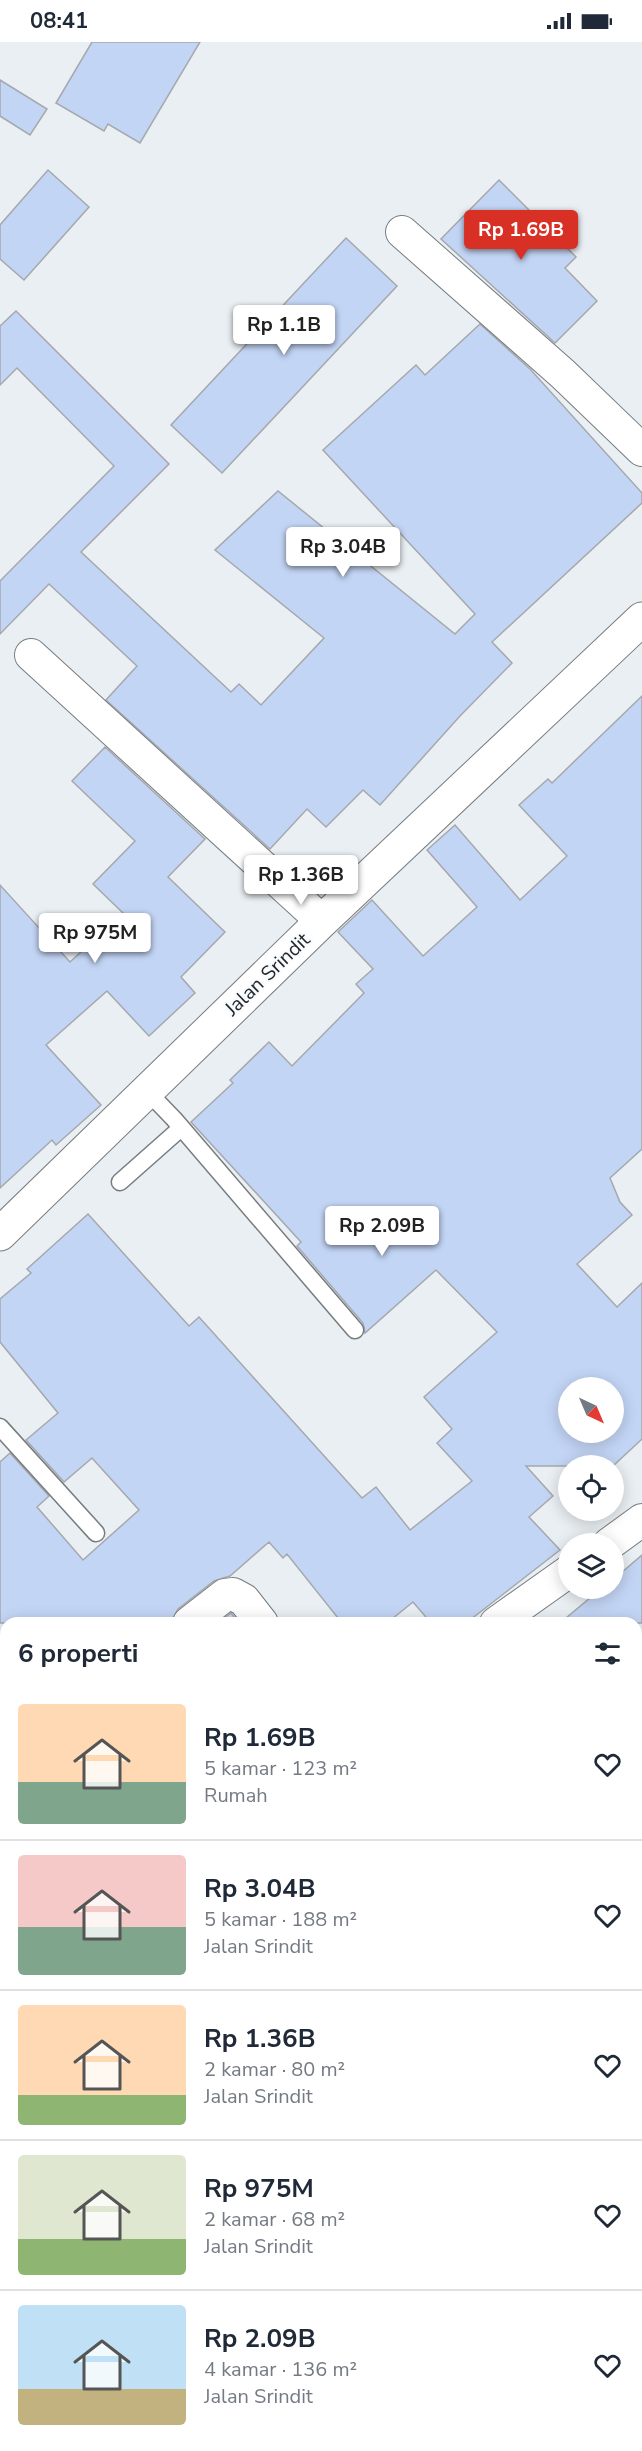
<!DOCTYPE html>
<html lang="id">
<meta charset="utf-8">
<style>
body{margin:0;font-family:"Nunito Sans",sans-serif;background:#f2f2f3;color:#1f2937;height:100vh;display:flex;flex-direction:column;font-size:22px;white-space:nowrap}
*{box-sizing:border-box;margin:0}
p{font-size:20px;color:#747a83}
.icon{flex:none;width:33px;height:33px;fill:none;stroke:currentColor;stroke-width:2;stroke-linecap:round;stroke-linejoin:round}
.map{position:relative;flex:1;overflow:hidden}
.panel{position:absolute;left:0px;top:1575px;width:642px;height:834px;display:flex;flex-direction:column;background:#fff;border-radius:18px 18px 0 0;box-shadow:0 3px 15px #0003}
.panel>*{flex:none}
.needle{width:39px;rotate:136deg}
.tools{position:absolute;left:558px;top:1335px;display:grid;gap:12px}
.tools a{display:grid;place-items:center;width:66px;height:66px;border-radius:50%;background:#fff;box-shadow:0 3px 15px #0003;font-size:30px}
.price{position:absolute;translate:-50% -51px;padding:0 14px;border-radius:6px;background:#fff;color:#222;font-size:20px;line-height:39px;filter:drop-shadow(0 2px 3px #0008)}
.price::after{content:'';position:absolute;left:50%;top:36px;width:18px;height:14px;margin-left:-9px;background:inherit;clip-path:polygon(0 0,100% 0,50% 100%)}
.price.selected{background:#d93025;color:#fff}
ul{padding:0;list-style:none}
li{display:flex;align-items:center;gap:18px;height:150px;padding:0 18px}
li+li{border-top:2px solid #e0e1e3}
li span{display:grid;place-items:center;flex:none;width:168px;height:120px;border-radius:6px;color:#555}
li>.icon{margin-inline-start:auto}
span .icon{width:72px;height:72px;fill:#fffc;stroke-width:1}
li b{font-size:26px}
h2{display:flex;justify-content:space-between;align-items:center;height:72px;padding:0 18px;font-size:26px}
.status{display:flex;justify-content:space-between;align-items:center;height:42px;padding:0 30px;background:#fff;direction:ltr}
.status svg{height:16px;fill:currentColor}
.map>svg:first-child{display:block}
.building{fill:#c3d5f5;stroke:#a5a8ad;stroke-width:1.5;fill-rule:evenodd}
.lines{fill:none;stroke-linecap:round;stroke-linejoin:round}
.service-casing{stroke:#777c7f;stroke-width:19}
.minor-casing{stroke:#777c7f;stroke-width:34}
.tertiary-casing{stroke:#777c7f;stroke-width:35}
.secondary-casing{stroke:#777c7f;stroke-width:35}
.trunk-casing{stroke:#777c7f;stroke-width:35}
.service{stroke:#fff;stroke-width:16}
.minor{stroke:#fff;stroke-width:32}
.tertiary{stroke:#fff;stroke-width:33}
.secondary{stroke:#fff;stroke-width:33}
.trunk{stroke:#fff;stroke-width:33}
.labels{text-anchor:middle;stroke-width:4.5;stroke-linejoin:round;paint-order:stroke}
.street-label{font-size:20px;fill:#252728;stroke:#f8fcfe}
</style>
<div class="status"><b>08:41</b><svg viewBox="0 0 49 12"><path d="M0 12V9h3v3zM5 12V6h3v6zM10 12V3h3v9zM15 12V0h3v12zM26 1h20v11H26zM47 4h2v5h-2z"/></svg></div>
<div class="map">
<svg width="642" height="2409" viewBox="0 0 642 2409">
<rect width="100%" height="100%" fill="#e9eff3"/>
<g class="building">
<polygon points="92,0 200,0 140,101 108,82 104,89 56,61"/>
<polygon points="0,38 47,67 30,93 0,74"/>
<polygon points="48,128 89,165 24,238 0,217 0,183"/>
<polygon points="499,138 576,215 565,226 597,259 555,301 441,197"/>
<polygon points="346,196 397,244 222,431 171,383"/>
<polygon points="16,269 169,422 81,510 231,650 239,642 261,663 324,596 215,508 278,449 455,592 475,572 323,408 416,323 425,333 480,282 530,327 642,451 642,461 492,600 512,621 460,674 380,763 363,748 326,785 307,767 270,807 106,658 137,624 49,542 0,592 0,539 114,424 17,326 0,343 0,284"/>
<path d="M 642,654 L 642,1107 L 610,1136 L 620,1160 L 632,1173 L 577,1222 L 617,1265 L 642,1241 L 642,1397 L 613,1424 L 526,1424 L 553,1454 L 529,1475 L 560,1508 L 466,1581 L 431,1581 L 413,1560 L 387,1581 L 342,1581 L 287,1512 L 283,1516 L 269,1500 L 230,1534 L 214,1539 L 178,1567 L 171,1581 L 0,1581 L 0,1420 L 10,1411 L 49,1454 L 37,1465 L 83,1518 L 139,1468 L 92,1416 L 64,1440 L 26,1398 L 58,1371 L 0,1300 L 0,1257 L 31,1231 L 27,1227 L 88,1172 L 189,1284 L 199,1275 L 362,1456 L 376,1445 L 410,1488 L 472,1439 L 437,1401 L 452,1387 L 424,1355 L 497,1290 L 436,1228 L 365,1291 L 363,1281 L 297,1204 L 301,1200 L 191,1080 L 233,1041 L 230,1038 L 269,1000 L 292,1024 L 364,951 L 356,942 L 373,927 L 338,890 L 372,858 L 423,914 L 477,865 L 427,808 L 455,783 L 520,858 L 567,814 L 519,763 L 548,737 L 552,741 ZM 568,1346 L 614,1346 L 614,1390 L 568,1390 Z"/>
<polygon points="105,705 205,797 168,835 225,890 181,935 195,951 149,994 107,949 46,1003 101,1063 56,1103 52,1098 0,1146 0,843 70,920 123,871 93,842 135,799 72,739"/>
<polygon points="642,1513 642,1581 560,1581 602,1546 614,1546 614,1537"/>
<polygon points="231,1571 239,1581 218,1581"/>
</g>
<g class="lines">
<g class="service-casing">
<g id="service">
<polyline points="147,1049 174,1077 355,1288"/>
<polyline points="120,1140 181,1086"/>
<polyline points="0,1385 96,1491"/>
</g>
</g>
<g class="minor-casing">
<g id="minor">
<polyline points="402,190 563,332 642,408"/>
<polyline points="31,613 322,879"/>
<polyline points="609,1502 642,1478"/>
<polyline points="189,1581 225,1553 233,1552 244,1558 262,1581"/>
<polyline points="496,1581 568,1530"/>
<polyline points="0,1970 6,1964"/>
<polyline points="636,2189 642,2192"/>
</g>
</g>
<g class="tertiary-casing">
<polyline id="tertiary" points="0,1192 322,879 642,577"/>
</g>
<g class="secondary-casing">
<polyline id="secondary" points="143,2409 151,2403"/>
</g>
<g class="trunk-casing">
<g id="trunk">
<polyline points="0,2029 6,2034"/>
<polyline points="0,2092 6,2098"/>
<polyline points="340,2403 347,2409"/>
<polyline points="399,2403 406,2409"/>
</g>
</g>
<use href="#service" class="service"/>
<use href="#minor" class="minor"/>
<use href="#tertiary" class="tertiary"/>
<use href="#secondary" class="secondary"/>
<use href="#trunk" class="trunk"/>
</g>
<g class="labels">
<g class="street-label">
<text transform="translate(267 932) rotate(-44)" y="7">Jalan Srindit</text>
</g>
</g>
</svg>
<div class="tools">
<a><svg class="needle" viewBox="-14 -14 28 28"><path d="M0-13l5 13h-10z" fill="#e53935"/><path d="M0 13l5-13h-10z" fill="#747a83"/></svg></a>
<a><svg class="icon" aria-label="locate" viewBox="0 0 24 24"><circle cx="12" cy="12" r="6"/><path d="M12 2v4M12 18v4M2 12h4M18 12h4"/></svg></a>
<a><svg class="icon" aria-label="layers" viewBox="0 0 24 24"><path d="M12 4l9 5-9 5-9-5zM3 14l9 5 9-5"/></svg></a>
</div>
<b class="price selected" style="left:521px;top:219px">Rp 1.69B</b>
<b class="price" style="left:284px;top:314px">Rp 1.1B</b>
<b class="price" style="left:343px;top:536px">Rp 3.04B</b>
<b class="price" style="left:301px;top:864px">Rp 1.36B</b>
<b class="price" style="left:95px;top:922px">Rp 975M</b>
<b class="price" style="left:382px;top:1215px">Rp 2.09B</b>
<section class="panel">
<h2>6 properti<svg class="icon" aria-label="filters" viewBox="0 0 24 24"><path d="M4 7h16M4 17h16"/><circle cx="9" cy="7" r="2"/><circle cx="15" cy="17" r="2"/></svg></h2>
<ul>
<li><span style="background:linear-gradient(#ffd9b3 65%,#7fa58c 0)"><svg class="icon" aria-label="home" viewBox="0 0 24 24"><path d="M3 11l9-7 9 7M6 9v11h12V9"/></svg></span><div><b>Rp 1.69B</b><p>5 kamar · 123 m²</p><p>Rumah</p></div><svg class="icon" aria-label="heart" viewBox="0 0 24 24"><path d="M12 20l-8-8c-3-5 5-10 8-4 3-6 11-1 8 4z"/></svg></li>
<li><span style="background:linear-gradient(#f6c9c9 60%,#7fa58c 0)"><svg class="icon" aria-label="home" viewBox="0 0 24 24"><path d="M3 11l9-7 9 7M6 9v11h12V9"/></svg></span><div><b>Rp 3.04B</b><p>5 kamar · 188 m²</p><p>Jalan Srindit</p></div><svg class="icon" aria-label="heart" viewBox="0 0 24 24"><path d="M12 20l-8-8c-3-5 5-10 8-4 3-6 11-1 8 4z"/></svg></li>
<li><span style="background:linear-gradient(#ffd9b3 75%,#8fb573 0)"><svg class="icon" aria-label="home" viewBox="0 0 24 24"><path d="M3 11l9-7 9 7M6 9v11h12V9"/></svg></span><div><b>Rp 1.36B</b><p>2 kamar · 80 m²</p><p>Jalan Srindit</p></div><svg class="icon" aria-label="heart" viewBox="0 0 24 24"><path d="M12 20l-8-8c-3-5 5-10 8-4 3-6 11-1 8 4z"/></svg></li>
<li><span style="background:linear-gradient(#dfe7d0 70%,#8fb573 0)"><svg class="icon" aria-label="home" viewBox="0 0 24 24"><path d="M3 11l9-7 9 7M6 9v11h12V9"/></svg></span><div><b>Rp 975M</b><p>2 kamar · 68 m²</p><p>Jalan Srindit</p></div><svg class="icon" aria-label="heart" viewBox="0 0 24 24"><path d="M12 20l-8-8c-3-5 5-10 8-4 3-6 11-1 8 4z"/></svg></li>
<li><span style="background:linear-gradient(#bfe0f5 70%,#c2b280 0)"><svg class="icon" aria-label="home" viewBox="0 0 24 24"><path d="M3 11l9-7 9 7M6 9v11h12V9"/></svg></span><div><b>Rp 2.09B</b><p>4 kamar · 136 m²</p><p>Jalan Srindit</p></div><svg class="icon" aria-label="heart" viewBox="0 0 24 24"><path d="M12 20l-8-8c-3-5 5-10 8-4 3-6 11-1 8 4z"/></svg></li>
</ul>
</section>
</div>
